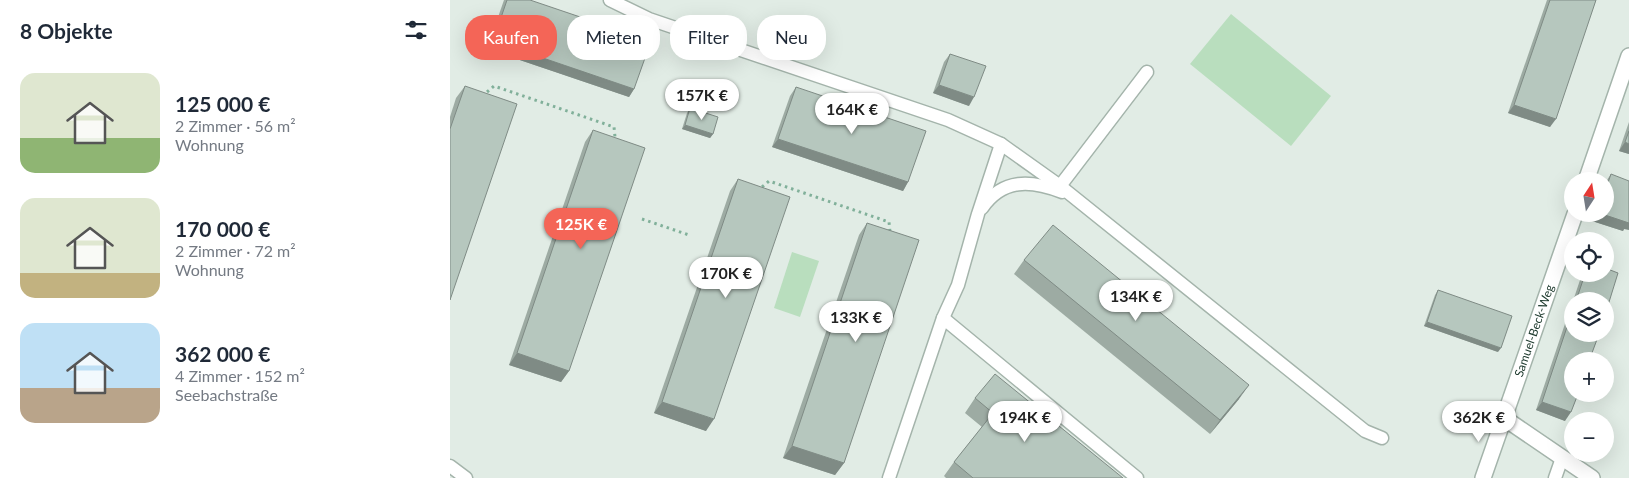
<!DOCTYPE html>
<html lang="de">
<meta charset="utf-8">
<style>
body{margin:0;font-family:Lato,sans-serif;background:#f6f6f7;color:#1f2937;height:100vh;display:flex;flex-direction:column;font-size:19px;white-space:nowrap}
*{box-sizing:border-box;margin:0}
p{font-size:16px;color:#747a83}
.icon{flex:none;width:28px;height:28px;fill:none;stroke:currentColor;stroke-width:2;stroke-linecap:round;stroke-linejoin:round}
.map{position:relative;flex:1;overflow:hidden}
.panel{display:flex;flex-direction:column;background:#fff;width:450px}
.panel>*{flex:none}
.banner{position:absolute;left:15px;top:15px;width:475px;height:45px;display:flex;gap:10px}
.needle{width:32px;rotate:12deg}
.buttons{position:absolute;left:1114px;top:172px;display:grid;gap:10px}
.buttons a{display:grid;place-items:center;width:50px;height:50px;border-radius:50%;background:#fff;box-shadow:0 5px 20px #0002;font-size:25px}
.price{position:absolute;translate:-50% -42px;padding:0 11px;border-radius:18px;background:#fff;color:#222;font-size:16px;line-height:32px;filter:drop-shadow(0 1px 2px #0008)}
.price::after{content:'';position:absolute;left:50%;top:30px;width:15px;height:11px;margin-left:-8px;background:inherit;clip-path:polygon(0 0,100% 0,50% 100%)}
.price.selected{background:#f46557;color:#fff}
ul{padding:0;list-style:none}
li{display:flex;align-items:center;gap:15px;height:125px;padding:0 20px}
li span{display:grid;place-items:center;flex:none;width:140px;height:100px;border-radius:15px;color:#555}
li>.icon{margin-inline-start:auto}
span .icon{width:60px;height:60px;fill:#fffc;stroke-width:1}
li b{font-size:21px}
h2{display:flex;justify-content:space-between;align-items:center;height:60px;padding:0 20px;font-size:21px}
.pill{padding:0 18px;border-radius:20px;background:#fff;box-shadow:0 5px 20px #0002;font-size:18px;line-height:45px}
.pill.selected{background:#f46557;color:#fff}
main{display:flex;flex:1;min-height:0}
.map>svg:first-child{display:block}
.green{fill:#b9debe}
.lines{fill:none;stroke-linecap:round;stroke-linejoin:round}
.lane-casing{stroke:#a4b4ab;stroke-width:15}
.street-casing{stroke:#a4b4ab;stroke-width:18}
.path{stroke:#81b09a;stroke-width:3;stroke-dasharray:2.5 4;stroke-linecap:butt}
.lane{stroke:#fff;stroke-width:12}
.street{stroke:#fff;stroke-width:15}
.wall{fill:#9daba3}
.shaded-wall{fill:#7f8b85}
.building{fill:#b6c7be;stroke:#7f8b85}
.labels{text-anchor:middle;stroke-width:5;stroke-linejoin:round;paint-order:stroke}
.street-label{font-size:12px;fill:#213d31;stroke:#f2f8f4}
</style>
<main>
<section class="panel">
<h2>8 Objekte<svg class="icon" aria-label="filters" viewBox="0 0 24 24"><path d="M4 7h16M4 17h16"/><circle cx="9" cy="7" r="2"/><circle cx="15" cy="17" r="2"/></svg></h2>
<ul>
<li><span style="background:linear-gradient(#dfe7d0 65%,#8fb573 0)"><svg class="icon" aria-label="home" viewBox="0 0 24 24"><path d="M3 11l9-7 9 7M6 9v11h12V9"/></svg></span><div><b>125 000 €</b><p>2 Zimmer · 56 m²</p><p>Wohnung</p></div></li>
<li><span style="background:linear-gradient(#dfe7d0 75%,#c2b280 0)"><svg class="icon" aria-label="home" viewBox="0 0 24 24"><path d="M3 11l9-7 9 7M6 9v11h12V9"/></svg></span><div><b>170 000 €</b><p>2 Zimmer · 72 m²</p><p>Wohnung</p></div></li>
<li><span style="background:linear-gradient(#bfe0f5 65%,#b9a48a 0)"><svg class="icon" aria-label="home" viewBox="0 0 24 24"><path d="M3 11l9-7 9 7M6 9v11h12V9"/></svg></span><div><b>362 000 €</b><p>4 Zimmer · 152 m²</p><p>Seebachstraße</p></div></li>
</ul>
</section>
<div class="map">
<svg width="1179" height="478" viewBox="0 0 1179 478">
<rect width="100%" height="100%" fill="#e1ece5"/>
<g class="green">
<polygon points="781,14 881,96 841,146 740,64"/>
<polygon points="342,252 369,261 350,317 324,308"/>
</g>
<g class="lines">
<g class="lane-casing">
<g id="lane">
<polyline points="160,0 199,19 498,120 551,144 610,186 915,431 932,438"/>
<polyline points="610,186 697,72"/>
<path d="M 532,208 C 553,178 581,180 612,192"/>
<polyline points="493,318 687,478"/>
<polyline points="0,466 16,478"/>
<polyline points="439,478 493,318 508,285 528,214 551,144"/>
<polyline points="1105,478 1112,458"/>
</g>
</g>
<g class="street-casing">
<g id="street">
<polyline points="1136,181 1179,56"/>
<polyline points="1054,418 1142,478"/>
<path id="s1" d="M 1033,478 L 1125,214"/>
</g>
</g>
<g class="path">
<polyline points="37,92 44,86 164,127 165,137"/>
<polyline points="312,187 319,181 439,222 440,232"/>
<polyline points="192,219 239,235"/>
</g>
<use href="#lane" class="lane"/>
<use href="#street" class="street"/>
</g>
<g class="wall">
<polygon points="54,0 80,0 184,89 179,97 37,49"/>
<polygon points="1097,0 1146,0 1100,127 1058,113"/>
<polygon points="500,54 519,106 483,93 494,62"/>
<polygon points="15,86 0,300 0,117 6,98"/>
<polygon points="346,87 458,182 453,191 322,147 340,96"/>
<polygon points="240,108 263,134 260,138 232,129 237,113"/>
<polygon points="1179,122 1179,154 1169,151"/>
<polygon points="143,130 119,371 111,382 59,365 135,142"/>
<polygon points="1161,174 1174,229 1173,231 1142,221 1144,214 1155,214 1155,183"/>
<polygon points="288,179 256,431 204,413 280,191"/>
<polygon points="417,223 394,463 385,475 333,458 409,235"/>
<polygon points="574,260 789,399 760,434 564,274"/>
<polygon points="1132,274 1155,274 1155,301 1123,301"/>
<polygon points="988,290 1048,352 974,326 985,295"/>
<polygon points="1122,303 1122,334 1115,421 1086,410"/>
<polygon points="525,398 673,478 496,478 494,476 504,462 532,427 515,413"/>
</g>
<g class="shaded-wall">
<polygon points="43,41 184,89 179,97 37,49"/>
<polygon points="489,85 524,97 519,106 483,93"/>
<polygon points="1064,105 1106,119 1100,127 1058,113"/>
<polygon points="235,125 263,134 260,138 232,129"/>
<polygon points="328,139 458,182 453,191 322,147"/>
<polygon points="1175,142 1179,144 1179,154 1169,151"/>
<polygon points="1147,214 1152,214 1179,221 1179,230 1174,229 1173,231 1142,221"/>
<polygon points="977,322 1051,348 1048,352 974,326"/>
<polygon points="67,353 119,371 111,382 59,365"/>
<polygon points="799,385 789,399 760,434 770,420"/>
<polygon points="212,402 264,419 256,431 204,413"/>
<polygon points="1092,402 1121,412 1115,421 1086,410"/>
<polygon points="342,446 394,463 385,475 333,458"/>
</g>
<g class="building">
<polygon points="57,0 80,0 201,41 184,89 43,41"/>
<polygon points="1100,0 1146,0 1106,119 1064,105"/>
<polygon points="500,54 536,66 524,97 489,85"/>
<polygon points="15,86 67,104 0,300 0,129"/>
<polygon points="346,87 476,131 458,182 328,139"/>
<polygon points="240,108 268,117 263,134 235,125"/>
<polygon points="143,130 195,148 119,371 67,353"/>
<polygon points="1179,131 1179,144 1175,142"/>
<polygon points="1161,174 1179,181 1179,223 1152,214 1155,214 1155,191"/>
<polygon points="288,179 340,197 264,419 212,402"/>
<polygon points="417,223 469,240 394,463 342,446"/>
<polygon points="603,225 799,385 770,420 574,260"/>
<polygon points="1155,268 1168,273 1155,315 1155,301 1126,301 1135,274 1155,274"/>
<polygon points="988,290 1062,316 1051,348 977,322"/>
<polygon points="1122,312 1122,334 1149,334 1139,361 1122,361 1122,394 1128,394 1121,412 1092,402"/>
<polygon points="545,374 673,478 523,478 504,462 543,413 525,398"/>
</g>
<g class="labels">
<g class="street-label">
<text dy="4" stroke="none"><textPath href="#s1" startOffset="156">Samuel-Beck-Weg</textPath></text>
</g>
</g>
</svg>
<div class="buttons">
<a><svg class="needle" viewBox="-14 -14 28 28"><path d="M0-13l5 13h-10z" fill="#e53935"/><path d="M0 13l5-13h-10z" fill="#747a83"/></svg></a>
<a><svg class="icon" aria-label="locate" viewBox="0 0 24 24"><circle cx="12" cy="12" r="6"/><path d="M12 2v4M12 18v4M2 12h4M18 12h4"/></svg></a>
<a><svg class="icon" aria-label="layers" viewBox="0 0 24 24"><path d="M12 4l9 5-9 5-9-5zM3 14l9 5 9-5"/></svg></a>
<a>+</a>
<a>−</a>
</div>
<b class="price" style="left:252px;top:121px">157K €</b>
<b class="price" style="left:402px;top:135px">164K €</b>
<b class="price selected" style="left:131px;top:250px">125K €</b>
<b class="price" style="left:276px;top:299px">170K €</b>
<b class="price" style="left:686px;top:322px">134K €</b>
<b class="price" style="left:406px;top:343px">133K €</b>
<b class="price" style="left:575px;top:443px">194K €</b>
<b class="price" style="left:1029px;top:443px">362K €</b>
<div class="banner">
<a class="pill selected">Kaufen</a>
<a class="pill">Mieten</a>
<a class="pill">Filter</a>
<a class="pill">Neu</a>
</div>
</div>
</main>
